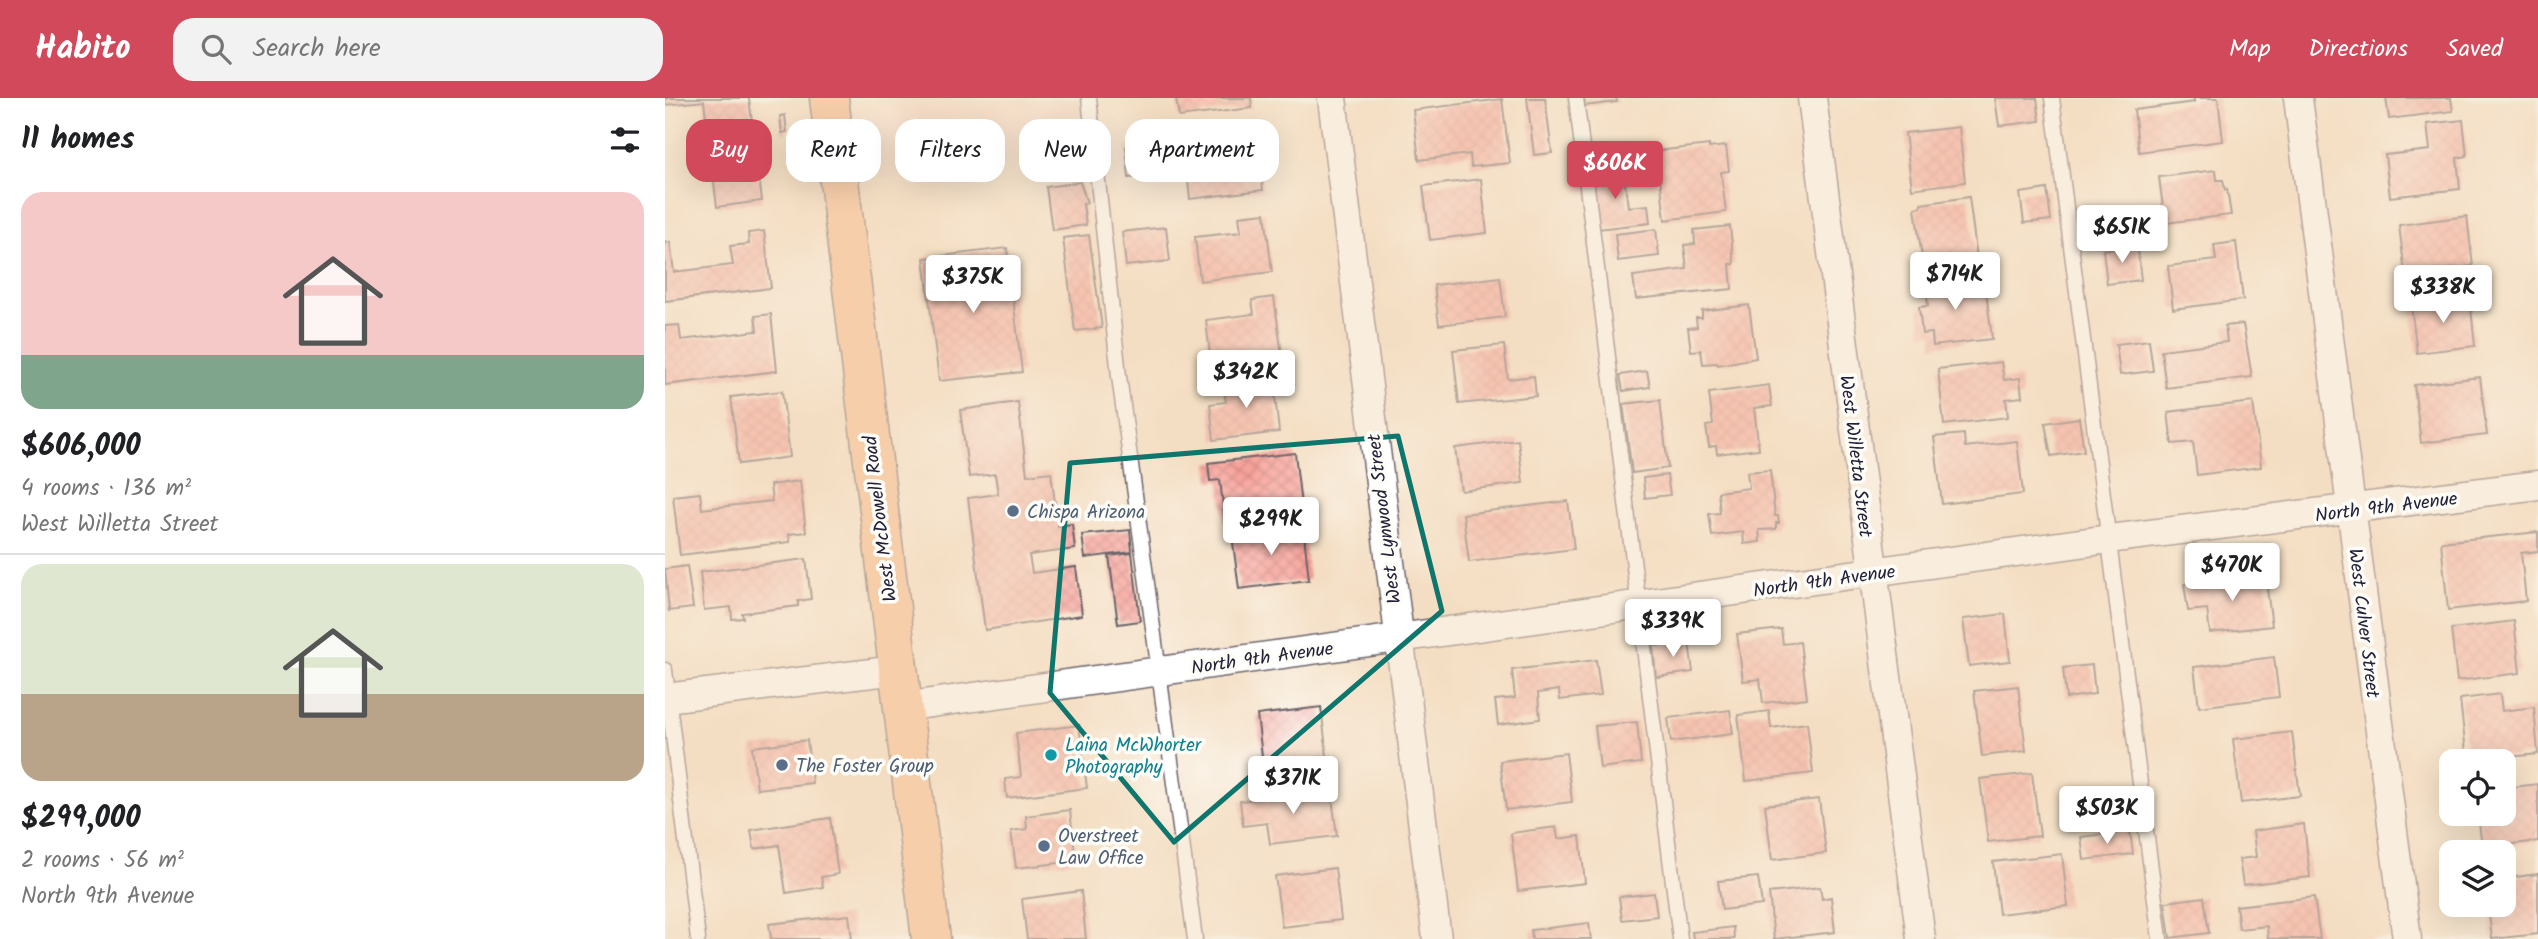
<!DOCTYPE html>
<meta charset="utf-8">
<style>
body{margin:0;font-family:Kalam,sans-serif;background:#f2f2f2;color:#202124;height:100vh;display:flex;flex-direction:column;font-size:26px;white-space:nowrap}
*{box-sizing:border-box;margin:0}
p{font-size:23px;color:#757577}
.icon{flex:none;width:38px;height:38px;fill:none;stroke:currentColor;stroke-width:2;stroke-linecap:round;stroke-linejoin:round}
.map{position:relative;flex:1;overflow:hidden}
.drawer{display:flex;flex-direction:column;background:#fff;width:665px}
.drawer>*{flex:none}
.guide{position:absolute;left:21px;top:21px;width:665px;height:63px;display:flex;gap:14px}
.controls{position:absolute;left:1774px;top:651px;display:grid;gap:14px}
.controls a{display:grid;place-items:center;width:77px;height:77px;border-radius:14px;background:#fff;box-shadow:0 7px 28px #0002;font-size:35px}
.price{position:absolute;translate:-50% -60px;padding:0 16px;border-radius:7px;background:#fff;color:#222;font-size:23px;line-height:46px;filter:drop-shadow(0 2px 4px #0008)}
.price::after{content:'';position:absolute;left:50%;top:42px;width:21px;height:16px;margin-left:-10px;background:inherit;clip-path:polygon(0 0,100% 0,50% 100%)}
.price.current{background:#d1495b;color:#fff}
ul{padding:0;list-style:none}
li{display:grid;align-content:center;gap:14px;height:371px;padding:0 21px}
li+li{border-top:2px solid #e0e0e0}
li span{display:grid;place-items:center;height:217px;border-radius:21px;color:#555}
li>.icon{margin-inline-start:auto}
span .icon{width:126px;height:126px;fill:#fffc;stroke-width:1}
li b{font-size:30px}
h2{display:flex;justify-content:space-between;align-items:center;height:84px;padding:0 21px;font-size:30px}
.chip{padding:0 24px;border-radius:21px;background:#fff;box-shadow:0 7px 28px #0002;font-size:24px;line-height:63px}
.chip.current{background:#d1495b;color:#fff}
header{display:flex;align-items:center;gap:42px;box-sizing:border-box;height:98px;padding:0 35px;background:#d1495b;color:#fff}
header strong{font-size:33px}
nav{display:flex;gap:38px;margin-inline-start:auto;font-size:24px}
.search{width:490px;height:63px;background:#f2f2f2;display:flex;align-items:center;gap:18px;box-sizing:border-box;padding:0 24px;border-radius:21px;color:#757577;font-size:26px}
main{display:flex;flex:1;min-height:0}
.map>svg:first-child{display:block}
.built{fill:#f4d3c1}
.building{fill:url(#building-cross-hatch)}
.lines{fill:none;stroke-linecap:round;stroke-linejoin:round}
.lane-casing{stroke:#6c646b;stroke-width:17}
.street-casing{stroke:#6c646b;stroke-width:31}
.primary-casing{stroke:#6c646b;stroke-width:41}
.lane{stroke:#fff;stroke-width:14}
.street{stroke:#fff;stroke-width:28}
.primary{stroke:#fbbb8c;stroke-width:38}
.marked{fill:none;stroke:#0f766e;stroke-width:5;stroke-linejoin:round}
.service-dot{fill:#5c6f8a;stroke:#fdfcf7;stroke-width:2.5}
.culture-dot{fill:#0f9aa8;stroke:#fdfcf7;stroke-width:2.5}
.labels{text-anchor:middle;stroke-width:7;stroke-linejoin:round;paint-order:stroke}
.street-label{font-size:19px;fill:#22223b;stroke:#fdfcf7}
.service-label{font-size:19px;fill:#4e5e75;stroke:#fdfcf7;text-anchor:start}
.culture-label{font-size:19px;fill:#0d838f;stroke:#fdfcf7;text-anchor:start}
</style>
<header>
<strong>Habito</strong>
<div class="search"><svg class="icon" aria-label="search" viewBox="0 0 24 24"><circle cx="10" cy="10" r="6"/><path d="M15 15l6 6"/></svg>Search here</div>
<nav><a>Map</a><a>Directions</a><a>Saved</a></nav>
</header>
<main>
<section class="drawer">
<h2>11 homes<svg class="icon" aria-label="filters" viewBox="0 0 24 24"><path d="M4 7h16M4 17h16"/><circle cx="9" cy="7" r="2"/><circle cx="15" cy="17" r="2"/></svg></h2>
<ul>
<li><span style="background:linear-gradient(#f6c9c9 75%,#7fa58c 0)"><svg class="icon" aria-label="home" viewBox="0 0 24 24"><path d="M3 11l9-7 9 7M6 9v11h12V9"/></svg></span><div><b>$606,000</b><p>4 rooms · 136 m²</p><p>West Willetta Street</p></div></li>
<li><span style="background:linear-gradient(#dfe7d0 60%,#b9a48a 0)"><svg class="icon" aria-label="home" viewBox="0 0 24 24"><path d="M3 11l9-7 9 7M6 9v11h12V9"/></svg></span><div><b>$299,000</b><p>2 rooms · 56 m²</p><p>North 9th Avenue</p></div></li>
</ul>
</section>
<div class="map">
<svg width="1873" height="841" viewBox="0 0 1873 841">
<defs>
<pattern id="building-cross-hatch" width="8" height="8" patternUnits="userSpaceOnUse" patternTransform="scale(1.75)"><rect width="8" height="8" fill="#f8a39a"/><path d="M0 0l8 8M0 8l8-8" fill="none" stroke="#d48c86"/></pattern>
</defs>
<rect width="100%" height="100%" fill="#fdfcf7"/>
<filter id="ink" filterUnits="userSpaceOnUse"><feTurbulence type="fractalNoise" baseFrequency=".0143" numOctaves="2"/><feDisplacementMap in="SourceGraphic" scale="14" xChannelSelector="R" yChannelSelector="G"/><feConvolveMatrix kernelMatrix="1 2 1 2 8 2 1 2 1" color-interpolation-filters="sRGB"/></filter>
<filter id="wash" filterUnits="userSpaceOnUse"><feTurbulence type="fractalNoise" baseFrequency=".00686" numOctaves="4" result="noise"/><feDisplacementMap in="SourceGraphic" scale="28" xChannelSelector="R" yChannelSelector="G"/><feGaussianBlur stdDeviation="1.57" result="paint"/><feColorMatrix in="noise" values="0 0 0 0 0 0 0 0 0 0 0 0 0 0 0 0 0 1.4 0 .05"/><feComposite in="paint" operator="in"/></filter>
<g filter="url(#wash)">
<rect width="100%" height="100%" fill="#f4dec3"/>
<polygon class="built" points="210,0 414,0 419,51 216,81"/>
<g id="blocks">
<g class="building">
<polygon points="0,0 84,0 97,103 52,109 39,3 0,7"/>
<polygon points="511,0 586,0 587,10 514,19"/>
<polygon points="862,0 880,0 887,55 869,57"/>
<polygon points="919,0 951,0 952,4 920,8"/>
<polygon points="1330,0 1372,0 1375,23 1334,28"/>
<polygon points="1529,0 1553,0 1558,43 1474,54 1469,12 1529,4"/>
<polygon points="1721,0 1786,0 1788,13 1724,21"/>
<polygon points="837,1 845,65 806,69 805,56 754,62 748,12"/>
<polygon points="120,17 122,34 117,35 115,18"/>
<polygon points="1798,22 1802,58 1792,60 1795,91 1725,99 1720,57 1765,52 1762,26"/>
<polygon points="1294,29 1300,84 1247,91 1240,35"/>
<polygon points="591,34 598,92 525,101 520,56 566,51 564,37"/>
<polygon points="495,47 498,78 464,80 461,49"/>
<polygon points="1044,47 1044,50 1061,48 1064,73 1056,74 1061,114 1000,122 992,53"/>
<polygon points="958,69 963,109 983,107 985,125 933,131 926,73"/>
<polygon points="1551,72 1552,82 1558,82 1560,92 1562,91 1566,117 1500,125 1494,79"/>
<polygon points="816,81 822,135 765,142 758,88"/>
<polygon points="415,84 422,105 418,106 421,127 387,132 381,89"/>
<polygon points="1382,91 1386,122 1359,125 1355,95"/>
<polygon points="1304,99 1312,160 1258,167 1250,110 1256,109 1256,106"/>
<polygon points="600,115 607,174 535,183 530,139 576,134 574,118"/>
<polygon points="1802,118 1808,168 1740,176 1734,127"/>
<polygon points="1065,128 1069,166 1065,166 1067,191 971,201 968,178 1022,171 1019,147 1030,146 1029,132"/>
<polygon points="501,129 505,163 461,168 457,134"/>
<polygon points="991,131 994,158 953,163 950,136"/>
<polygon points="99,133 106,190 0,203 0,144 5,144 9,174 68,167 65,148 84,146 83,135"/>
<polygon points="424,137 437,230 410,233 398,140"/>
<polygon points="1571,144 1578,202 1508,211 1503,168 1551,162 1549,147"/>
<polygon points="1472,148 1476,182 1442,186 1438,152"/>
<polygon points="342,150 357,274 274,283 259,160"/>
<polygon points="1280,174 1282,190 1320,185 1327,241 1268,248 1267,235 1257,236 1254,209 1263,208 1260,177"/>
<polygon points="835,179 840,219 774,227 769,187"/>
<polygon points="609,199 617,257 546,266 541,222 589,216 587,202"/>
<polygon points="1805,200 1810,248 1752,255 1746,207"/>
<polygon points="1084,207 1091,260 1053,267 1052,265 1038,266 1036,252 1026,253 1023,230 1032,229 1031,220 1037,220 1037,213"/>
<polygon points="106,216 112,273 0,287 0,228 14,227 16,242 92,233 90,218"/>
<polygon points="1578,226 1587,279 1501,290 1496,252 1562,244 1560,228"/>
<polygon points="1484,242 1488,273 1455,277 1451,246"/>
<polygon points="839,247 843,281 869,278 871,298 794,306 788,252"/>
<polygon points="1336,264 1339,282 1355,280 1357,299 1341,301 1343,319 1279,327 1273,271"/>
<polygon points="982,273 985,289 958,293 955,277"/>
<polygon points="1815,279 1822,337 1756,345 1749,287"/>
<polygon points="608,280 614,334 549,342 545,306 561,304 558,286"/>
<polygon points="1104,287 1107,308 1089,310 1094,351 1052,356 1051,348 1044,349 1041,328 1048,327 1044,295"/>
<polygon points="117,293 125,359 74,366 66,299"/>
<polygon points="995,302 1003,370 967,375 958,306"/>
<polygon points="353,304 362,377 386,374 393,428 407,426 410,451 364,457 367,475 411,469 417,517 320,532 303,400 333,396 330,376 304,379 295,312"/>
<polygon points="1588,304 1596,369 1532,377 1528,344 1507,346 1503,314"/>
<polygon points="1414,320 1419,353 1386,358 1380,325"/>
<polygon points="1299,336 1300,349 1352,343 1358,396 1277,406 1269,339"/>
<polygon points="853,342 858,385 796,393 790,350"/>
<polygon points="630,355 637,416 560,425 555,382 545,383 543,365"/>
<polygon points="1105,372 1110,418 1113,418 1114,425 1111,425 1111,431 1094,432 1095,444 1079,446 1078,434 1047,438 1044,416 1055,415 1053,394 1084,390 1082,374"/>
<polygon points="1002,377 1005,397 980,400 978,380"/>
<polygon points="135,383 141,434 124,436 125,444 15,457 8,398 35,395 37,411 107,403 105,387"/>
<polygon points="903,403 909,451 804,464 798,416"/>
<polygon points="638,428 644,482 574,491 567,437"/>
<polygon points="465,432 467,454 420,460 417,437"/>
<polygon points="1873,434 1873,453 1856,455 1861,503 1783,512 1776,444"/>
<polygon points="467,455 475,523 453,526 444,458"/>
<polygon points="141,461 146,501 133,503 133,508 77,515 78,520 67,521 66,509 39,512 35,474"/>
<polygon points="22,468 28,510 4,513 0,471"/>
<polygon points="1600,476 1607,528 1545,535 1542,511 1523,513 1519,486"/>
<polygon points="1340,516 1345,563 1304,568 1298,521"/>
<polygon points="1849,523 1855,575 1792,583 1786,531"/>
<polygon points="1116,531 1118,546 1135,544 1142,600 1098,605 1095,581 1078,583 1072,536"/>
<polygon points="1024,544 1028,574 991,579 988,548"/>
<polygon points="1609,559 1614,599 1534,609 1529,569"/>
<polygon points="931,562 936,597 895,602 894,592 873,595 875,621 833,627 830,602 850,600 847,572"/>
<polygon points="1427,567 1430,596 1401,600 1398,570"/>
<polygon points="1353,588 1361,653 1317,658 1309,593"/>
<polygon points="1835,596 1837,613 1869,609 1873,656 1802,663 1795,601"/>
<polygon points="656,609 662,658 598,666 592,617"/>
<polygon points="1065,612 1068,636 1006,644 1003,620"/>
<polygon points="1104,613 1106,630 1142,625 1148,675 1081,683 1073,617"/>
<polygon points="972,624 976,665 935,670 930,628"/>
<polygon points="414,627 422,690 342,700 340,681 356,679 351,635"/>
<polygon points="1627,634 1635,698 1576,705 1568,641"/>
<polygon points="142,642 147,685 92,691 87,649"/>
<polygon points="901,655 907,704 841,712 835,663"/>
<polygon points="1367,675 1375,738 1323,744 1315,681"/>
<polygon points="1873,686 1873,743 1817,750 1813,716 1839,716 1839,690"/>
<polygon points="666,692 672,738 605,746 602,725 578,728 575,703"/>
<polygon points="1154,701 1161,755 1107,762 1100,707"/>
<polygon points="405,712 411,763 351,770 346,733 362,731 361,718"/>
<polygon points="165,720 173,776 156,779 158,789 121,795 114,747 89,751 86,732"/>
<polygon points="1639,726 1645,779 1578,787 1574,761 1591,759 1588,733"/>
<polygon points="891,729 893,741 915,738 920,785 853,793 846,735"/>
<polygon points="1465,733 1468,756 1419,762 1416,739"/>
<polygon points="1397,756 1403,808 1334,816 1328,764"/>
<polygon points="1841,762 1843,780 1873,776 1873,836 1827,841 1823,807 1839,807"/>
<polygon points="670,770 676,822 617,829 610,778"/>
<polygon points="1093,779 1097,807 1057,812 1053,783"/>
<polygon points="1155,789 1157,801 1166,799 1170,834 1109,841 1104,795"/>
<polygon points="416,793 421,841 362,841 357,801"/>
<polygon points="989,795 992,818 957,822 954,799"/>
<polygon points="1539,799 1544,835 1505,840 1500,804"/>
<polygon points="1649,799 1655,841 1603,841 1602,828 1574,831 1571,808"/>
<polygon points="184,817 187,841 106,841 104,826"/>
<polygon points="924,825 926,841 867,841 866,832"/>
<polygon points="1068,829 1069,841 1028,841 1027,834"/>
</g>
</g>
</g>
<g filter="url(#ink)">
<use href="#blocks" fill-opacity="0" stroke="#6c646b" stroke-width="2"/>
<g class="lines">
<g class="lane-casing">
<g id="lane">
<polyline points="424,0 454,278 530,841"/>
<polyline points="911,0 1015,841"/>
<polyline points="1387,0 1495,841"/>
<polyline points="0,572 33,841"/>
</g>
</g>
<g class="street-casing">
<g id="street">
<polyline points="667,0 772,841"/>
<polyline points="1147,0 1256,841"/>
<polyline points="1633,0 1742,841"/>
<polyline points="0,600 232,572"/>
<polyline points="237,609 1444,441 1873,387"/>
</g>
</g>
<g class="primary-casing">
<polyline id="primary" points="164,0 266,841"/>
</g>
<use href="#lane" class="lane"/>
<use href="#street" class="street"/>
<use href="#primary" class="primary"/>
</g>
</g>
<path d="M0 0H1873V841H0ZM 733,338 L 777,513 L 509,744 L 385,595 L 405,365 Z" fill="#f4dec3" fill-opacity=".55" fill-rule="evenodd"/>
<path class="marked" d="M 733,338 L 777,513 L 509,744 L 385,595 L 405,365 Z"/>
<g class="service-dot">
<circle cx="348" cy="413" r="7"/>
<circle cx="117" cy="667" r="7"/>
<circle cx="379" cy="748" r="7"/>
</g>
<circle class="culture-dot" cx="386" cy="657" r="7"/>
<g class="labels">
<g class="street-label">
<text transform="translate(1192 358) rotate(83)" y="7">West Willetta Street</text>
<text transform="translate(1721 408) rotate(-7)" y="7">North 9th Avenue</text>
<text transform="translate(214 421) rotate(-97)" y="7">West McDowell Road</text>
<text transform="translate(718 421) rotate(-97)" y="7">West Lynwood Street</text>
<text transform="translate(1159 482) rotate(-8)" y="7">North 9th Avenue</text>
<text transform="translate(1700 525) rotate(83)" y="7">West Culver Street</text>
<text transform="translate(597 559) rotate(-8)" y="7">North 9th Avenue</text>
</g>
<g class="service-label">
<text x="362" y="420">Chispa Arizona</text>
<text x="131" y="674">The Foster Group</text>
<text x="393" y="744">Overstreet<tspan x="393" dy="22">Law Office</tspan></text>
</g>
<g class="culture-label">
<text x="400" y="653">Laina McWhorter<tspan x="400" dy="22">Photography</tspan></text>
</g>
</g>
</svg>
<div class="controls">
<a><svg class="icon" aria-label="locate" viewBox="0 0 24 24"><circle cx="12" cy="12" r="6"/><path d="M12 2v4M12 18v4M2 12h4M18 12h4"/></svg></a>
<a><svg class="icon" aria-label="layers" viewBox="0 0 24 24"><path d="M12 4l9 5-9 5-9-5zM3 14l9 5 9-5"/></svg></a>
</div>
<b class="price current" style="left:950px;top:103px">$606K</b>
<b class="price" style="left:1457px;top:167px">$651K</b>
<b class="price" style="left:1290px;top:214px">$714K</b>
<b class="price" style="left:308px;top:217px">$375K</b>
<b class="price" style="left:1778px;top:227px">$338K</b>
<b class="price" style="left:581px;top:312px">$342K</b>
<b class="price" style="left:606px;top:459px">$299K</b>
<b class="price" style="left:1567px;top:505px">$470K</b>
<b class="price" style="left:1008px;top:561px">$339K</b>
<b class="price" style="left:628px;top:718px">$371K</b>
<b class="price" style="left:1442px;top:748px">$503K</b>
<div class="guide">
<a class="chip current">Buy</a>
<a class="chip">Rent</a>
<a class="chip">Filters</a>
<a class="chip">New</a>
<a class="chip">Apartment</a>
</div>
</div>
</main>
